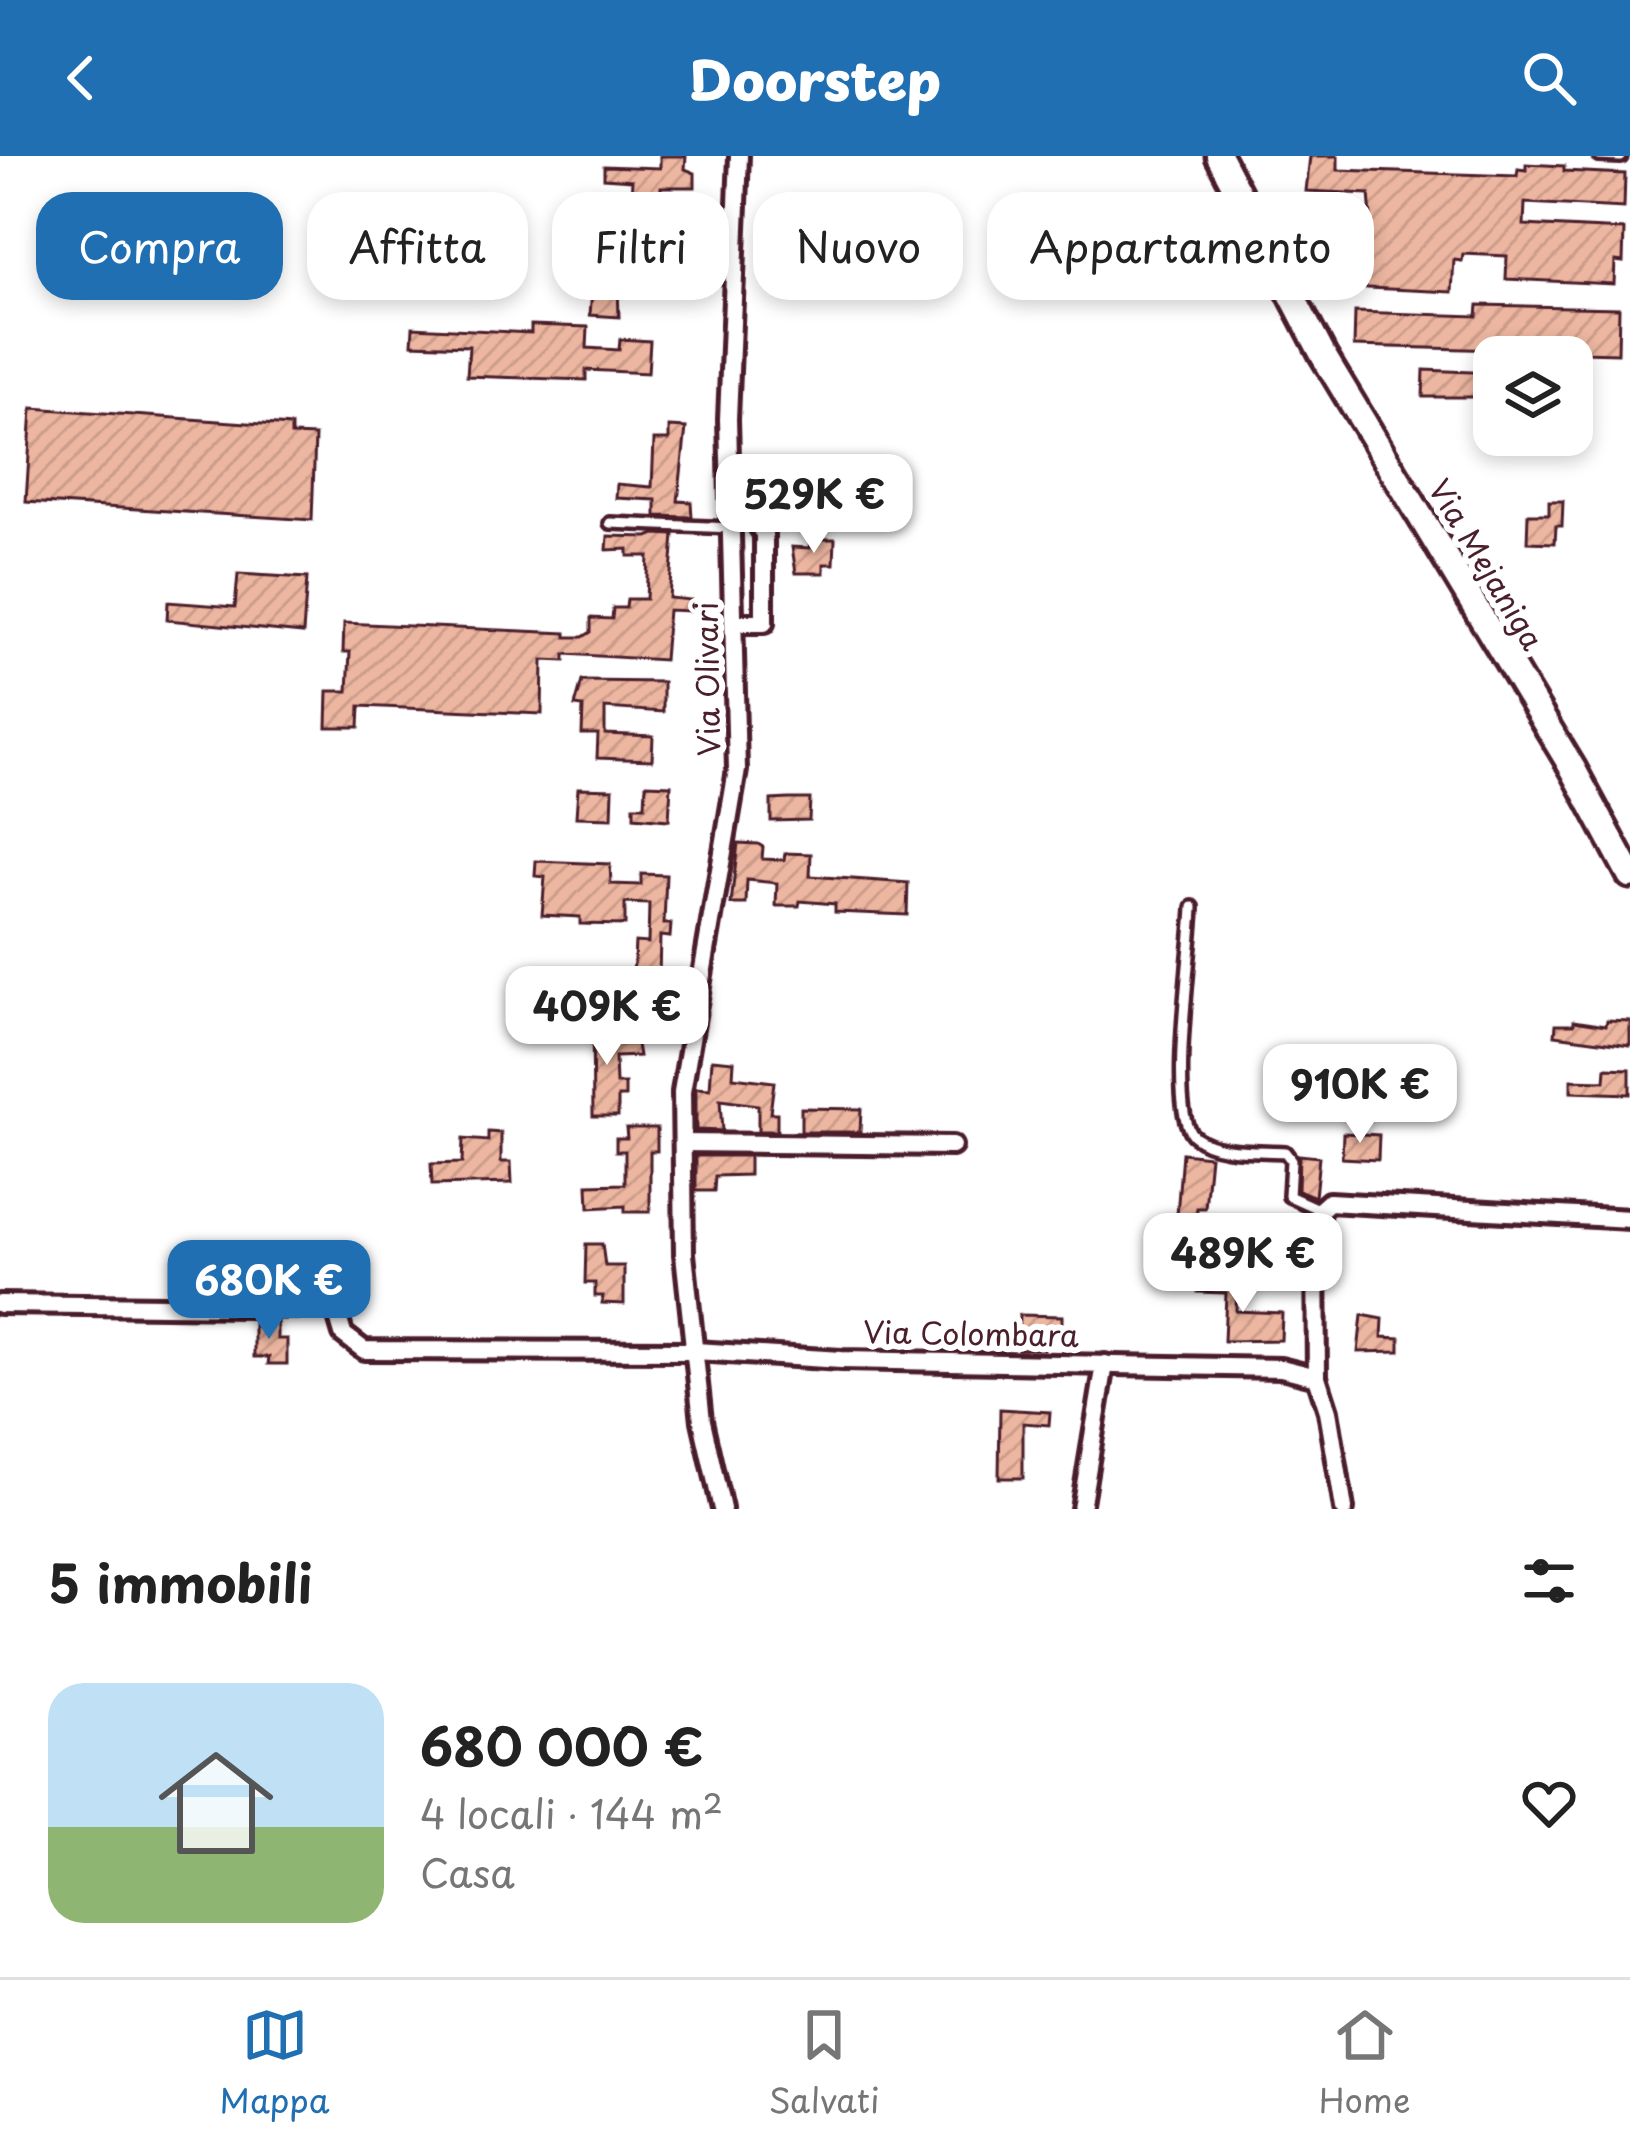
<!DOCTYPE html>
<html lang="it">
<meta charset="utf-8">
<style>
body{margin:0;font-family:"Playpen Sans",sans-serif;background:#f6f6f6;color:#222;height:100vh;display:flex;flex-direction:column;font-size:45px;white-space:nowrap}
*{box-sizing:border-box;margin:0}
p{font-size:39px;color:#767676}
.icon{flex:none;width:66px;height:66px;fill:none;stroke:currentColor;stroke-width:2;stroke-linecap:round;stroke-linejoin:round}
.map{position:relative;height:1353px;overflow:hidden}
.drawer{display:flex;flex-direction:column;background:#fff;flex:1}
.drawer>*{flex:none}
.top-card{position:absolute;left:36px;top:36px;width:1560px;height:108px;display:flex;gap:24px}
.buttons{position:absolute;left:1473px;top:180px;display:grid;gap:24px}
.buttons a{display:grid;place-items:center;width:120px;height:120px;border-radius:24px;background:#fff;box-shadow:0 6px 18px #0003;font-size:60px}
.price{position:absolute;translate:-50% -102px;padding:0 27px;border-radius:24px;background:#fff;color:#222;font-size:39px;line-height:78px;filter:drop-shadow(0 3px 6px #0008)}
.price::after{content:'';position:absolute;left:50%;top:72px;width:36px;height:27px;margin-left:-18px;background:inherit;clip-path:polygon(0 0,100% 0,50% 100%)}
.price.active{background:#1f6fb2;color:#fff}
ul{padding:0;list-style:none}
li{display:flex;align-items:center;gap:36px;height:300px;padding:0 48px}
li+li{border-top:3px solid #e0e0e0}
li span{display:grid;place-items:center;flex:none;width:336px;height:240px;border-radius:36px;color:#555}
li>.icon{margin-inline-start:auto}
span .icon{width:144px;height:144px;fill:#fffc;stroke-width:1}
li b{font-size:51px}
h2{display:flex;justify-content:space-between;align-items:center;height:144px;padding:0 48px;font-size:51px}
.chip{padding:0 42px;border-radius:36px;background:#fff;box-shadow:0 6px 18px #0003;font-size:42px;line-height:108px}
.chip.active{background:#1f6fb2;color:#fff}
header{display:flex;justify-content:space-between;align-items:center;height:156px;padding:0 48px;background:#1f6fb2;color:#fff;font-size:54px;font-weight:800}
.tab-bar{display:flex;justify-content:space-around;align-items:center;height:168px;border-top:3px solid #e0e0e0;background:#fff;font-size:33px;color:#767676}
.tab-bar a{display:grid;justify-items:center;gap:6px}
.tab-bar .active{color:#1f6fb2}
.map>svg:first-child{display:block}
.building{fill:url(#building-hatch);stroke:#4a1f2b;stroke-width:3}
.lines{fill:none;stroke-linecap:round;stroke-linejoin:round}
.service-casing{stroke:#4a1f2b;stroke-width:18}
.minor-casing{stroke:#4a1f2b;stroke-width:26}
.secondary-casing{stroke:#4a1f2b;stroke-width:33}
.service{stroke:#fff;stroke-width:9}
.minor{stroke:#fff;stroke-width:16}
.secondary{stroke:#fff;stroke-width:24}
.labels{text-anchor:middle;stroke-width:12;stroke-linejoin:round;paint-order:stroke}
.street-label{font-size:30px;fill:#4a1f2b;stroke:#fff}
</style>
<header><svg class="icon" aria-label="back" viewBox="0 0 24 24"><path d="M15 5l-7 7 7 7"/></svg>Doorstep<svg class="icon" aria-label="search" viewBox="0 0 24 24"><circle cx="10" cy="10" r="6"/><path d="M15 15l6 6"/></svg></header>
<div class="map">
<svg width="1630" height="1353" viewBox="0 0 1630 1353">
<defs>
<pattern id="building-hatch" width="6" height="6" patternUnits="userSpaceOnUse" patternTransform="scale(3)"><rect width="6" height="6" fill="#ecb6a0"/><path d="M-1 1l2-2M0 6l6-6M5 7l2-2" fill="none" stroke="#cc9c8a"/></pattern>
</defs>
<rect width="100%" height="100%" fill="#fff"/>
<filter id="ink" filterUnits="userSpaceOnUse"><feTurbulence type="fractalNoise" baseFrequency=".00833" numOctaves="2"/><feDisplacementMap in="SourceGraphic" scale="24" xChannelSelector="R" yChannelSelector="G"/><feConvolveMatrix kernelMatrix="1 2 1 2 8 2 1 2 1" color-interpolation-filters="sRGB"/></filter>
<g filter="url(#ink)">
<g class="building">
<polygon points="660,0 686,0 685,13 695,17 695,31 661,31 661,43 631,42 632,24 604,22 604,10 660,12"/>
<polygon points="1310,0 1338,0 1338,14 1517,20 1518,13 1526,14 1526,8 1564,10 1564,15 1625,18 1624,52 1525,47 1524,69 1624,74 1623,106 1615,105 1614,128 1506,123 1507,100 1463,98 1462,105 1454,104 1452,136 1347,131 1349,61 1371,61 1369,38 1306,35"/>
<polygon points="660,62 688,63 686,103 607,95 609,69 641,71 642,66 660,67"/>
<polygon points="593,120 613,121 612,130 618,131 619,161 590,159"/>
<polygon points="1478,149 1619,152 1618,197 1354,190 1355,156 1477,160"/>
<polygon points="531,169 588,171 587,192 619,194 620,183 650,185 648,217 586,214 586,224 467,220 469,190 412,188 413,171 531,177"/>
<polygon points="1424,214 1494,217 1494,241 1423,241"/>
<polygon points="32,252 291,270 291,279 315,280 312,364 26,346"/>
<polygon points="669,271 686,272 678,345 691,346 692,361 656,360 656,344 616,342 617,328 652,331 654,284 669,284"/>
<polygon points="1549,345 1563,345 1562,370 1556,370 1555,387 1527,386 1528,358 1549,358"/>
<polygon points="655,378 674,379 669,442 691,444 690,455 668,454 664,504 565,498 565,505 543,504 542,558 360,550 359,571 327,571 328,535 348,535 350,496 343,496 344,467 566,477 566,481 583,481 591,476 591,462 612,463 613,452 626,452 627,443 646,443 648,400 628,400 628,393 607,394 608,380 648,381"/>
<polygon points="810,383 835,383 834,408 824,408 824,417 796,417 792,391 810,392"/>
<polygon points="238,418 307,422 303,477 167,464 168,446 235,451"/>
<polygon points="582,525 663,526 663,556 605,552 605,578 653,580 652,604 597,602 598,578 582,578 583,551 575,550"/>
<polygon points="646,628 671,629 669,664 634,661 634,650 645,650"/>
<polygon points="578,632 613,633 612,662 576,661"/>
<polygon points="789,643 810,643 809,664 771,665 771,644"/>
<polygon points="738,687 758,688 763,691 762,703 784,704 785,697 811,698 810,720 908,727 907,759 835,756 835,748 800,745 799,750 776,750 777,727 747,724 746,748 731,748"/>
<polygon points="536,705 610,708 611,728 641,729 641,718 666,719 664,768 671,768 670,781 660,780 659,822 633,821 635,786 648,787 649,748 625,747 625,769 580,768 580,761 542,759 545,721 535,720"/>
<polygon points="613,862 615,888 637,888 639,900 615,901 616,928 625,928 625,941 618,941 618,960 593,960 592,863"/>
<polygon points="1574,864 1606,869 1607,864 1630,865 1630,889 1555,879 1556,868 1574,868"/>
<polygon points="712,903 734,905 733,921 774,926 770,957 777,957 777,975 758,975 758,949 720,944 722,975 696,974 696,932 710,933"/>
<polygon points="1606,912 1630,913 1630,938 1571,936 1571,924 1605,925"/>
<polygon points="801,952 861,953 860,976 801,976"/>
<polygon points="626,972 657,972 657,995 650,995 650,1056 625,1056 625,1050 589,1052 588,1029 625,1028 625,995 616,995 616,982 627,982"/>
<polygon points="488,976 501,977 501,1006 511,1006 512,1027 432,1029 431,1008 462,1007 463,983 488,985"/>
<polygon points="1343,977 1379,979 1378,1004 1342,1002"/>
<polygon points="1182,997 1210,1000 1205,1052 1197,1052 1193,1098 1174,1096"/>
<polygon points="1299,999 1319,1001 1315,1041 1298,1034"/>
<polygon points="749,1000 749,1019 715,1020 714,1035 696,1035 696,1000"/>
<polygon points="586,1088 602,1088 605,1110 624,1110 624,1148 602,1147 603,1140 595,1140 595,1127 585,1127"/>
<polygon points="1199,1122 1237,1123 1236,1155 1282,1157 1281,1184 1224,1185 1226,1137 1198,1136"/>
<polygon points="1019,1159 1062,1160 1062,1173 1044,1176 1044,1193 1018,1193"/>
<polygon points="1362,1159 1383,1163 1382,1181 1400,1182 1400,1195 1358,1196"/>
<polygon points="254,1164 277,1164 277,1183 287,1183 287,1208 268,1208 269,1201 254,1201"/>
<polygon points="1000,1253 1050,1256 1049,1269 1023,1267 1023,1322 999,1322"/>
</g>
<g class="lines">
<g class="service-casing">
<g id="service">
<polyline points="1599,0 1621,1"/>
<polyline points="610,367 733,372"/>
<path d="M 1193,751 C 1192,791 1167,959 1194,980 C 1215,998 1259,994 1285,996 L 1291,1004 L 1289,1040 L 1320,1054"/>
</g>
</g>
<g class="minor-casing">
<g id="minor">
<polyline points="735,467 764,467 764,378 758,369"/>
<polyline points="683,987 952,990"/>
<polyline points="0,1148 324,1152 336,1154 343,1178 364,1194 695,1195 841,1204 1281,1212 1317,1221 1328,1255 1344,1353"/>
<polyline points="1317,1221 1316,1087 1320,1054 1329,1046 1630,1063"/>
<polyline points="722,1353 702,1265 684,1098 682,936 737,614 728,263 739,0"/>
<polyline points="1081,1353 1105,1208"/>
</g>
</g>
<g class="secondary-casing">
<polyline id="secondary" points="1219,0 1323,199 1573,613 1630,719"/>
</g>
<use href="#service" class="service"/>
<use href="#minor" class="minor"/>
<use href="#secondary" class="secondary"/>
</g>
</g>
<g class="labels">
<g class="street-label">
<text transform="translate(1485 409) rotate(59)" y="10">Via Mejaniga</text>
<text transform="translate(709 523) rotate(-91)" y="10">Via Olivari</text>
<text transform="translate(971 1179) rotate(1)" y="10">Via Colombara</text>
</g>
</g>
</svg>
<div class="buttons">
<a><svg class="icon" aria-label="layers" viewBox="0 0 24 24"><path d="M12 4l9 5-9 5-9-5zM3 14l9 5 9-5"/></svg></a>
</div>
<b class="price" style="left:814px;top:400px">529K €</b>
<b class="price" style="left:607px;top:912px">409K €</b>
<b class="price" style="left:1360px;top:990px">910K €</b>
<b class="price" style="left:1243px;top:1159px">489K €</b>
<b class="price active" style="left:269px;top:1186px">680K €</b>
<div class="top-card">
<a class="chip active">Compra</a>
<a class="chip">Affitta</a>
<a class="chip">Filtri</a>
<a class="chip">Nuovo</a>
<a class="chip">Appartamento</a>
</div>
</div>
<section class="drawer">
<h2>5 immobili<svg class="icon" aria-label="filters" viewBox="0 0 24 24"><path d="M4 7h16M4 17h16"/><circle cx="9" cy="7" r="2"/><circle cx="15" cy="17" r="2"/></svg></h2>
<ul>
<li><span style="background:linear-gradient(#bfe0f5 60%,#8fb573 0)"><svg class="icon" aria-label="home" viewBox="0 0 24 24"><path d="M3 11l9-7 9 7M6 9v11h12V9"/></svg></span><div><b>680 000 €</b><p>4 locali · 144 m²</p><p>Casa</p></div><svg class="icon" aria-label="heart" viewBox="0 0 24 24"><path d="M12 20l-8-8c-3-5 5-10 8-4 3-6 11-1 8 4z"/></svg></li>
</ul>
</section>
<nav class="tab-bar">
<a class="active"><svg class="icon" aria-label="map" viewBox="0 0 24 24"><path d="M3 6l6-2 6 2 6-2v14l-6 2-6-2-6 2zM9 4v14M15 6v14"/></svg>Mappa</a>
<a><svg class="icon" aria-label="saved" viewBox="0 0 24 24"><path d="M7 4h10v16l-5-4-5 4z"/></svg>Salvati</a>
<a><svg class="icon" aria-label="home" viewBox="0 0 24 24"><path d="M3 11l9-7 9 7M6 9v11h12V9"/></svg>Home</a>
</nav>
